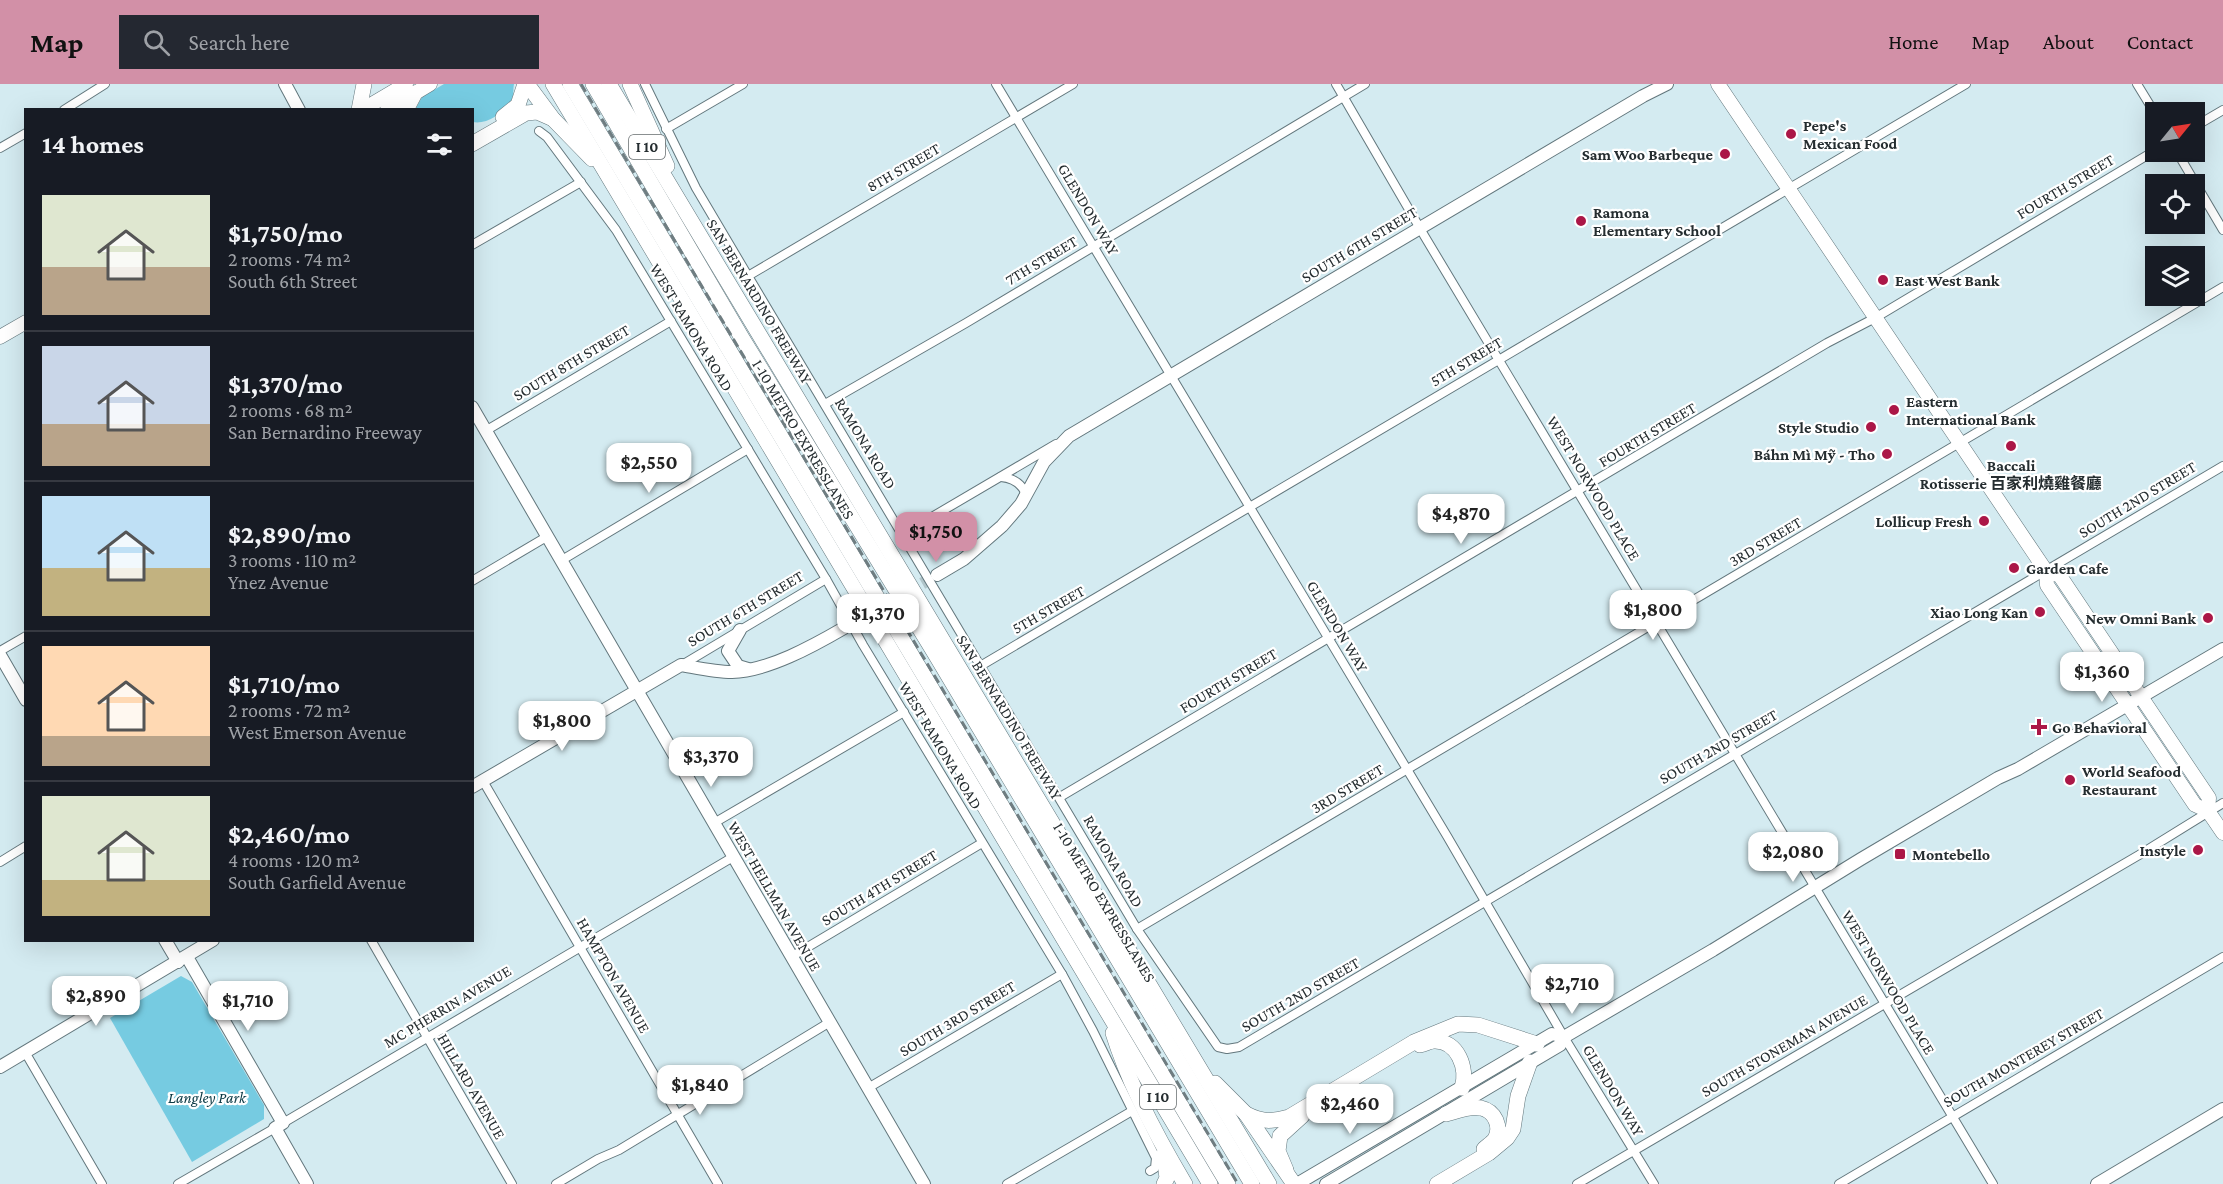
<!DOCTYPE html>
<meta charset="utf-8">
<style>
body{margin:0;font-family:"Crimson Pro","Noto Sans SC",serif;background:#242831;color:#f1f3f6;height:100vh;display:flex;flex-direction:column;font-size:22px;white-space:nowrap}
*{box-sizing:border-box;margin:0}
p{font-size:20px;color:#9ea1a6}
.icon{flex:none;width:33px;height:33px;fill:none;stroke:currentColor;stroke-width:2;stroke-linecap:round;stroke-linejoin:round}
.map{position:relative;flex:1;overflow:hidden}
.side{position:absolute;left:24px;top:24px;width:450px;height:834px;display:flex;flex-direction:column;background:#171b24;border-radius:0px;box-shadow:0 6px 24px #0002}
.side>*{flex:none}
.needle{width:39px;rotate:60deg}
.tools{position:absolute;left:2145px;top:18px;display:grid;gap:12px}
.tools a{display:grid;place-items:center;width:60px;height:60px;border-radius:0px;background:#171b24;box-shadow:0 6px 24px #0002;font-size:30px}
.price{position:absolute;translate:-50% -51px;padding:0 14px;border-radius:12px;background:#fff;color:#222;font-size:20px;line-height:39px;filter:drop-shadow(0 2px 3px #0008)}
.price::after{content:'';position:absolute;left:50%;top:36px;width:18px;height:14px;margin-left:-9px;background:inherit;clip-path:polygon(0 0,100% 0,50% 100%)}
.price.current{background:#d290a7;color:#111}
ul{padding:0;list-style:none}
li{display:flex;align-items:center;gap:18px;height:150px;padding:0 18px}
li+li{border-top:2px solid #363941}
li span{display:grid;place-items:center;flex:none;width:168px;height:120px;border-radius:0px;color:#555}
li>.icon{margin-inline-start:auto}
span .icon{width:72px;height:72px;fill:#fffc;stroke-width:1}
li b{font-size:26px}
h2{display:flex;justify-content:space-between;align-items:center;height:72px;padding:0 18px;font-size:26px}
header{display:flex;align-items:center;gap:36px;box-sizing:border-box;height:84px;padding:0 30px;background:#d290a7;color:#111}
header strong{font-size:28px}
nav{display:flex;gap:33px;margin-inline-start:auto;font-size:21px}
.search{width:420px;height:54px;background:#242831;display:flex;align-items:center;gap:15px;box-sizing:border-box;padding:0 21px;border-radius:0px;color:#9ea1a6;font-size:22px}
.map>svg:first-child{display:block}
.green{fill:#76cbe1}
.lines{fill:none;stroke-linecap:round;stroke-linejoin:round}
.secondary-tunnel{stroke:#b1c5ca;stroke-width:12;stroke-dasharray:12 6;stroke-linecap:butt}
.street-casing{stroke:#63777d;stroke-width:10}
.secondary-casing{stroke:#63777d;stroke-width:14}
.primary-casing{stroke:#63777d;stroke-width:15}
.highway-casing{stroke:#63777d;stroke-width:16}
.street{stroke:#fff;stroke-width:8}
.secondary{stroke:#fff;stroke-width:12}
.primary{stroke:#fff;stroke-width:14}
.highway{stroke:#fff;stroke-width:15}
.rail{stroke:#6f7d81;stroke-width:3;stroke-dasharray:9 4.5;stroke-linecap:butt}
.poi-dot{fill:#ab1747;stroke:#fff;stroke-width:2}
.labels{text-anchor:middle;stroke-width:4.5;stroke-linejoin:round;paint-order:stroke}
.shield{fill:#fff;stroke:#666c6e;stroke-width:1.5}
.shield-label{font-size:15px;font-weight:bold;fill:#252d30}
.poi-label{font-size:16px;font-weight:bold;fill:#252d30;stroke:#fff;text-anchor:start}
.street-label{font-size:16px;fill:#252d30;stroke:#fff}
.park-label{font-size:16px;font-style:italic;fill:#093843;stroke:#fff}
</style>
<header>
<strong>Map</strong>
<div class="search"><svg class="icon" aria-label="search" viewBox="0 0 24 24"><circle cx="10" cy="10" r="6"/><path d="M15 15l6 6"/></svg>Search here</div>
<nav><a>Home</a><a>Map</a><a>About</a><a>Contact</a></nav>
</header>
<div class="map">
<svg width="2223" height="1100" viewBox="0 0 2223 1100">
<rect width="100%" height="100%" fill="#d4ebf1"/>
<g class="green">
<path d="M 444,0 L 514,0 C 513,4 514,11 512,15 C 507,28 486,41 473,38 L 472,26 L 415,26 L 422,13 Z"/>
<polygon points="181,892 192,898 264,1021 264,1035 192,1078 110,934"/>
</g>
<g class="lines">
<polyline class="secondary-tunnel" points="844,544 937,491"/>
<g class="street-casing">
<g id="street">
<polyline points="645,0 696,104 748,192 1137,845 1218,963 1227,965 1239,963 2223,382"/>
<polyline points="996,0 1447,752 1564,953 1654,1100"/>
<polyline points="1336,0 1425,153 1993,1100"/>
<polyline points="2137,0 2156,31"/>
<polyline points="64,26 105,0"/>
<polyline points="2194,43 2223,26"/>
<polyline points="666,45 743,0"/>
<polyline points="539,47 547,53 616,146 826,495 863,561 1062,890 1093,947 1156,1074 1155,1084 1150,1087"/>
<polyline points="0,64 26,49"/>
<polyline points="2177,68 2223,146"/>
<polyline points="472,161 581,98"/>
<polyline points="748,192 1073,0"/>
<polyline points="825,320 966,239 1365,0"/>
<polyline points="487,346 671,237"/>
<path d="M 1001,393 C 1012,394 1020,398 1025,408 L 1023,413"/>
<polyline points="903,450 1056,360"/>
<polyline points="562,476 748,365"/>
<polyline points="472,497 548,452"/>
<polyline points="0,567 26,552"/>
<polyline points="682,581 826,495"/>
<polyline points="982,581 1966,0"/>
<polyline points="483,697 718,1100"/>
<polyline points="1060,713 1827,259 1875,234 2156,66"/>
<polyline points="714,739 904,628"/>
<polyline points="0,778 26,762"/>
<polyline points="1137,845 2223,203"/>
<polyline points="371,856 512,1100"/>
<polyline points="791,873 982,759"/>
<polyline points="25,968 102,1100"/>
<polyline points="868,1004 1062,890"/>
<polyline points="283,1039 733,773"/>
<polyline points="178,1100 275,1044"/>
<polyline points="556,1100 598,1075 619,1066 830,938"/>
<polyline points="1007,1100 1132,1027"/>
<polyline points="1577,1100 2139,771 2223,719"/>
<polyline points="1839,1100 2223,873"/>
</g>
</g>
<g class="secondary-casing">
<g id="secondary">
<polyline points="285,0 299,26"/>
<polyline points="472,323 924,1100"/>
<polyline points="937,491 964,475 1002,442 1021,420 1044,378 1069,352 1643,12 1667,0"/>
<polyline points="740,546 728,567 738,582 748,585"/>
<polyline points="0,571 26,616"/>
<path d="M 472,703 L 681,581 C 698,584 715,588 732,588 C 768,587 813,562 844,544"/>
<polyline points="165,856 178,878"/>
<polyline points="187,873 283,1039 275,1044 307,1100"/>
<polyline points="0,983 213,856"/>
<polyline points="1297,1100 1552,950 1564,953"/>
<polyline points="1326,1100 1560,961 1564,953 1713,866 1861,775 1998,694 2018,685 2223,565"/>
<polyline points="2097,1100 2223,1025"/>
</g>
</g>
<g class="primary-casing">
<g id="primary">
<polyline points="1718,0 2046,487 2047,501 2195,721 2208,727 2223,749"/>
<polyline points="362,26 406,0"/>
<polyline points="387,26 430,0"/>
<polyline points="0,253 26,238"/>
<polyline points="2046,487 2060,492 2209,714 2208,727"/>
</g>
</g>
<g class="highway-casing">
<g id="highway">
<polyline points="527,0 553,35 592,75"/>
<polyline points="553,0 1210,1100"/>
<polyline points="570,0 1228,1100"/>
<polyline points="593,0 742,254 934,568 1252,1100"/>
<polyline points="609,0 1269,1100"/>
<polyline points="630,0 667,82"/>
<polyline points="359,26 364,0"/>
<polyline points="406,26 415,9"/>
<polyline points="503,33 518,21 525,0"/>
<polyline points="472,60 526,29 537,28 553,35"/>
<path d="M 1113,949 C 1129,1001 1157,1053 1185,1100"/>
<path d="M 1420,961 C 1425,960 1430,957 1434,957 C 1458,956 1468,985 1462,1004"/>
<polyline points="1215,999 1246,1030 1294,1100"/>
<path d="M 1246,1030 C 1262,1038 1271,1038 1289,1033 L 1414,958 L 1458,940 L 1478,941 L 1537,960"/>
<path d="M 1446,1030 C 1457,1027 1470,1022 1481,1024 C 1495,1027 1502,1043 1495,1055 C 1492,1059 1487,1062 1484,1065"/>
<polyline points="1286,1086 1278,1067 1280,1052 1302,1032"/>
<polyline points="1164,1100 1167,1094 1164,1070"/>
<polyline points="1437,1100 1489,1069 1507,1054 1513,1045 1518,1012 1530,978"/>
</g>
</g>
<use href="#street" class="street"/>
<use href="#secondary" class="secondary"/>
<use href="#primary" class="primary"/>
<use href="#highway" class="highway"/>
<polyline class="rail" points="581,0 1238,1100"/>
</g>
<g class="poi-dot">
<circle cx="1791" cy="50" r="6"/>
<circle cx="1725" cy="70" r="6"/>
<circle cx="1581" cy="137" r="6"/>
<circle cx="1883" cy="196" r="6"/>
<circle cx="1894" cy="326" r="6"/>
<circle cx="1871" cy="343" r="6"/>
<circle cx="2011" cy="362" r="6"/>
<circle cx="1887" cy="370" r="6"/>
<circle cx="1984" cy="437" r="6"/>
<circle cx="2014" cy="484" r="6"/>
<circle cx="2040" cy="528" r="6"/>
<circle cx="2208" cy="534" r="6"/>
<path d="M2036 634h6v6h6v6h-6v6h-6v-6h-6v-6h6z"/>
<circle cx="2070" cy="696" r="6"/>
<circle cx="2198" cy="766" r="6"/>
<rect x="1894" y="764" width="12" height="12" rx="3"/>
</g>
<g class="labels">
<g class="shield">
<rect x="629" y="51" width="36" height="24" rx="4.5"/>
<rect x="1140" y="1001" width="36" height="24" rx="4.5"/>
</g>
<g class="shield-label">
<text x="647" y="68">I 10</text>
<text x="1158" y="1018">I 10</text>
</g>
<g class="poi-label">
<text x="1803" y="47">Pepe's<tspan x="1803" dy="18">Mexican Food</tspan></text>
<text x="1713" y="76" text-anchor="end">Sam Woo Barbeque</text>
<text x="1593" y="134">Ramona<tspan x="1593" dy="18">Elementary School</tspan></text>
<text x="1895" y="202">East West Bank</text>
<text x="1906" y="323">Eastern<tspan x="1906" dy="18">International Bank</tspan></text>
<text x="1859" y="349" text-anchor="end">Style Studio</text>
<text x="1875" y="376" text-anchor="end">Báhn Mì Mỹ - Tho</text>
<text x="2011" y="387" text-anchor="middle">Baccali<tspan x="2011" dy="18">Rotisserie 百家利燒雞餐廳</tspan></text>
<text x="1972" y="443" text-anchor="end">Lollicup Fresh</text>
<text x="2026" y="490">Garden Cafe</text>
<text x="2028" y="534" text-anchor="end">Xiao Long Kan</text>
<text x="2196" y="540" text-anchor="end">New Omni Bank</text>
<text x="2052" y="649">Go Behavioral</text>
<text x="2082" y="693">World Seafood<tspan x="2082" dy="18">Restaurant</tspan></text>
<text x="2186" y="772" text-anchor="end">Instyle</text>
<text x="1912" y="776">Montebello</text>
</g>
<g class="street-label">
<text transform="translate(903 83) rotate(-30)" y="6">8TH STREET</text>
<text transform="translate(2065 102) rotate(-31)" y="6">FOURTH STREET</text>
<text transform="translate(1089 125) rotate(59)" y="6">GLENDON WAY</text>
<text transform="translate(1359 160) rotate(-31)" y="6">SOUTH 6TH STREET</text>
<text transform="translate(1041 176) rotate(-31)" y="6">7TH STREET</text>
<text transform="translate(760 217) rotate(59)" y="6">SAN BERNARDINO FREEWAY</text>
<text transform="translate(692 243) rotate(59)" y="6">WEST RAMONA ROAD</text>
<text transform="translate(1466 277) rotate(-31)" y="6">5TH STREET</text>
<text transform="translate(571 278) rotate(-31)" y="6">SOUTH 8TH STREET</text>
<text transform="translate(1647 350) rotate(-31)" y="6">FOURTH STREET</text>
<text transform="translate(804 355) rotate(59)" y="6">I-10 METRO EXPRESSLANES</text>
<text transform="translate(866 359) rotate(59)" y="6">RAMONA ROAD</text>
<text transform="translate(1594 404) rotate(59)" y="6">WEST NORWOOD PLACE</text>
<text transform="translate(2137 415) rotate(-31)" y="6">SOUTH 2ND STREET</text>
<text transform="translate(1765 457) rotate(-31)" y="6">3RD STREET</text>
<text transform="translate(745 524) rotate(-31)" y="6">SOUTH 6TH STREET</text>
<text transform="translate(1048 525) rotate(-30)" y="6">5TH STREET</text>
<text transform="translate(1338 542) rotate(59)" y="6">GLENDON WAY</text>
<text transform="translate(1228 596) rotate(-31)" y="6">FOURTH STREET</text>
<text transform="translate(1010 633) rotate(59)" y="6">SAN BERNARDINO FREEWAY</text>
<text transform="translate(941 661) rotate(59)" y="6">WEST RAMONA ROAD</text>
<text transform="translate(1718 662) rotate(-30)" y="6">SOUTH 2ND STREET</text>
<text transform="translate(1347 704) rotate(-31)" y="6">3RD STREET</text>
<text transform="translate(1114 777) rotate(60)" y="6">RAMONA ROAD</text>
<text transform="translate(879 803) rotate(-31)" y="6">SOUTH 4TH STREET</text>
<text transform="translate(775 812) rotate(60)" y="6">WEST HELLMAN AVENUE</text>
<text transform="translate(1105 818) rotate(59)" y="6">I-10 METRO EXPRESSLANES</text>
<text transform="translate(614 891) rotate(60)" y="6">HAMPTON AVENUE</text>
<text transform="translate(1889 898) rotate(59)" y="6">WEST NORWOOD PLACE</text>
<text transform="translate(1300 910) rotate(-30)" y="6">SOUTH 2ND STREET</text>
<text transform="translate(447 922) rotate(-31)" y="6">MC PHERRIN AVENUE</text>
<text transform="translate(957 934) rotate(-31)" y="6">SOUTH 3RD STREET</text>
<text transform="translate(1784 961) rotate(-30)" y="6">SOUTH STONEMAN AVENUE</text>
<text transform="translate(2023 973) rotate(-30)" y="6">SOUTH MONTEREY STREET</text>
<text transform="translate(472 1002) rotate(60)" y="6">HILLARD AVENUE</text>
<text transform="translate(1614 1006) rotate(59)" y="6">GLENDON WAY</text>
</g>
<g class="park-label">
<text x="207" y="1019">Langley Park</text>
</g>
</g>
</svg>
<div class="tools">
<a><svg class="needle" viewBox="-14 -14 28 28"><path d="M0-13l5 13h-10z" fill="#e53935"/><path d="M0 13l5-13h-10z" fill="#9ea1a6"/></svg></a>
<a><svg class="icon" aria-label="locate" viewBox="0 0 24 24"><circle cx="12" cy="12" r="6"/><path d="M12 2v4M12 18v4M2 12h4M18 12h4"/></svg></a>
<a><svg class="icon" aria-label="layers" viewBox="0 0 24 24"><path d="M12 4l9 5-9 5-9-5zM3 14l9 5 9-5"/></svg></a>
</div>
<b class="price" style="left:649px;top:410px">$2,550</b>
<b class="price" style="left:1461px;top:461px">$4,870</b>
<b class="price current" style="left:936px;top:479px">$1,750</b>
<b class="price" style="left:1653px;top:557px">$1,800</b>
<b class="price" style="left:878px;top:561px">$1,370</b>
<b class="price" style="left:2102px;top:619px">$1,360</b>
<b class="price" style="left:562px;top:668px">$1,800</b>
<b class="price" style="left:711px;top:704px">$3,370</b>
<b class="price" style="left:1793px;top:799px">$2,080</b>
<b class="price" style="left:1572px;top:931px">$2,710</b>
<b class="price" style="left:96px;top:943px">$2,890</b>
<b class="price" style="left:248px;top:948px">$1,710</b>
<b class="price" style="left:700px;top:1032px">$1,840</b>
<b class="price" style="left:1350px;top:1051px">$2,460</b>
<section class="side">
<h2>14 homes<svg class="icon" aria-label="filters" viewBox="0 0 24 24"><path d="M4 7h16M4 17h16"/><circle cx="9" cy="7" r="2"/><circle cx="15" cy="17" r="2"/></svg></h2>
<ul>
<li><span style="background:linear-gradient(#dfe7d0 60%,#b9a48a 0)"><svg class="icon" aria-label="home" viewBox="0 0 24 24"><path d="M3 11l9-7 9 7M6 9v11h12V9"/></svg></span><div><b>$1,750/mo</b><p>2 rooms · 74 m²</p><p>South 6th Street</p></div></li>
<li><span style="background:linear-gradient(#c9d6e8 65%,#b9a48a 0)"><svg class="icon" aria-label="home" viewBox="0 0 24 24"><path d="M3 11l9-7 9 7M6 9v11h12V9"/></svg></span><div><b>$1,370/mo</b><p>2 rooms · 68 m²</p><p>San Bernardino Freeway</p></div></li>
<li><span style="background:linear-gradient(#bfe0f5 60%,#c2b280 0)"><svg class="icon" aria-label="home" viewBox="0 0 24 24"><path d="M3 11l9-7 9 7M6 9v11h12V9"/></svg></span><div><b>$2,890/mo</b><p>3 rooms · 110 m²</p><p>Ynez Avenue</p></div></li>
<li><span style="background:linear-gradient(#ffd9b3 75%,#b9a48a 0)"><svg class="icon" aria-label="home" viewBox="0 0 24 24"><path d="M3 11l9-7 9 7M6 9v11h12V9"/></svg></span><div><b>$1,710/mo</b><p>2 rooms · 72 m²</p><p>West Emerson Avenue</p></div></li>
<li><span style="background:linear-gradient(#dfe7d0 70%,#c2b280 0)"><svg class="icon" aria-label="home" viewBox="0 0 24 24"><path d="M3 11l9-7 9 7M6 9v11h12V9"/></svg></span><div><b>$2,460/mo</b><p>4 rooms · 120 m²</p><p>South Garfield Avenue</p></div></li>
</ul>
</section>
</div>
